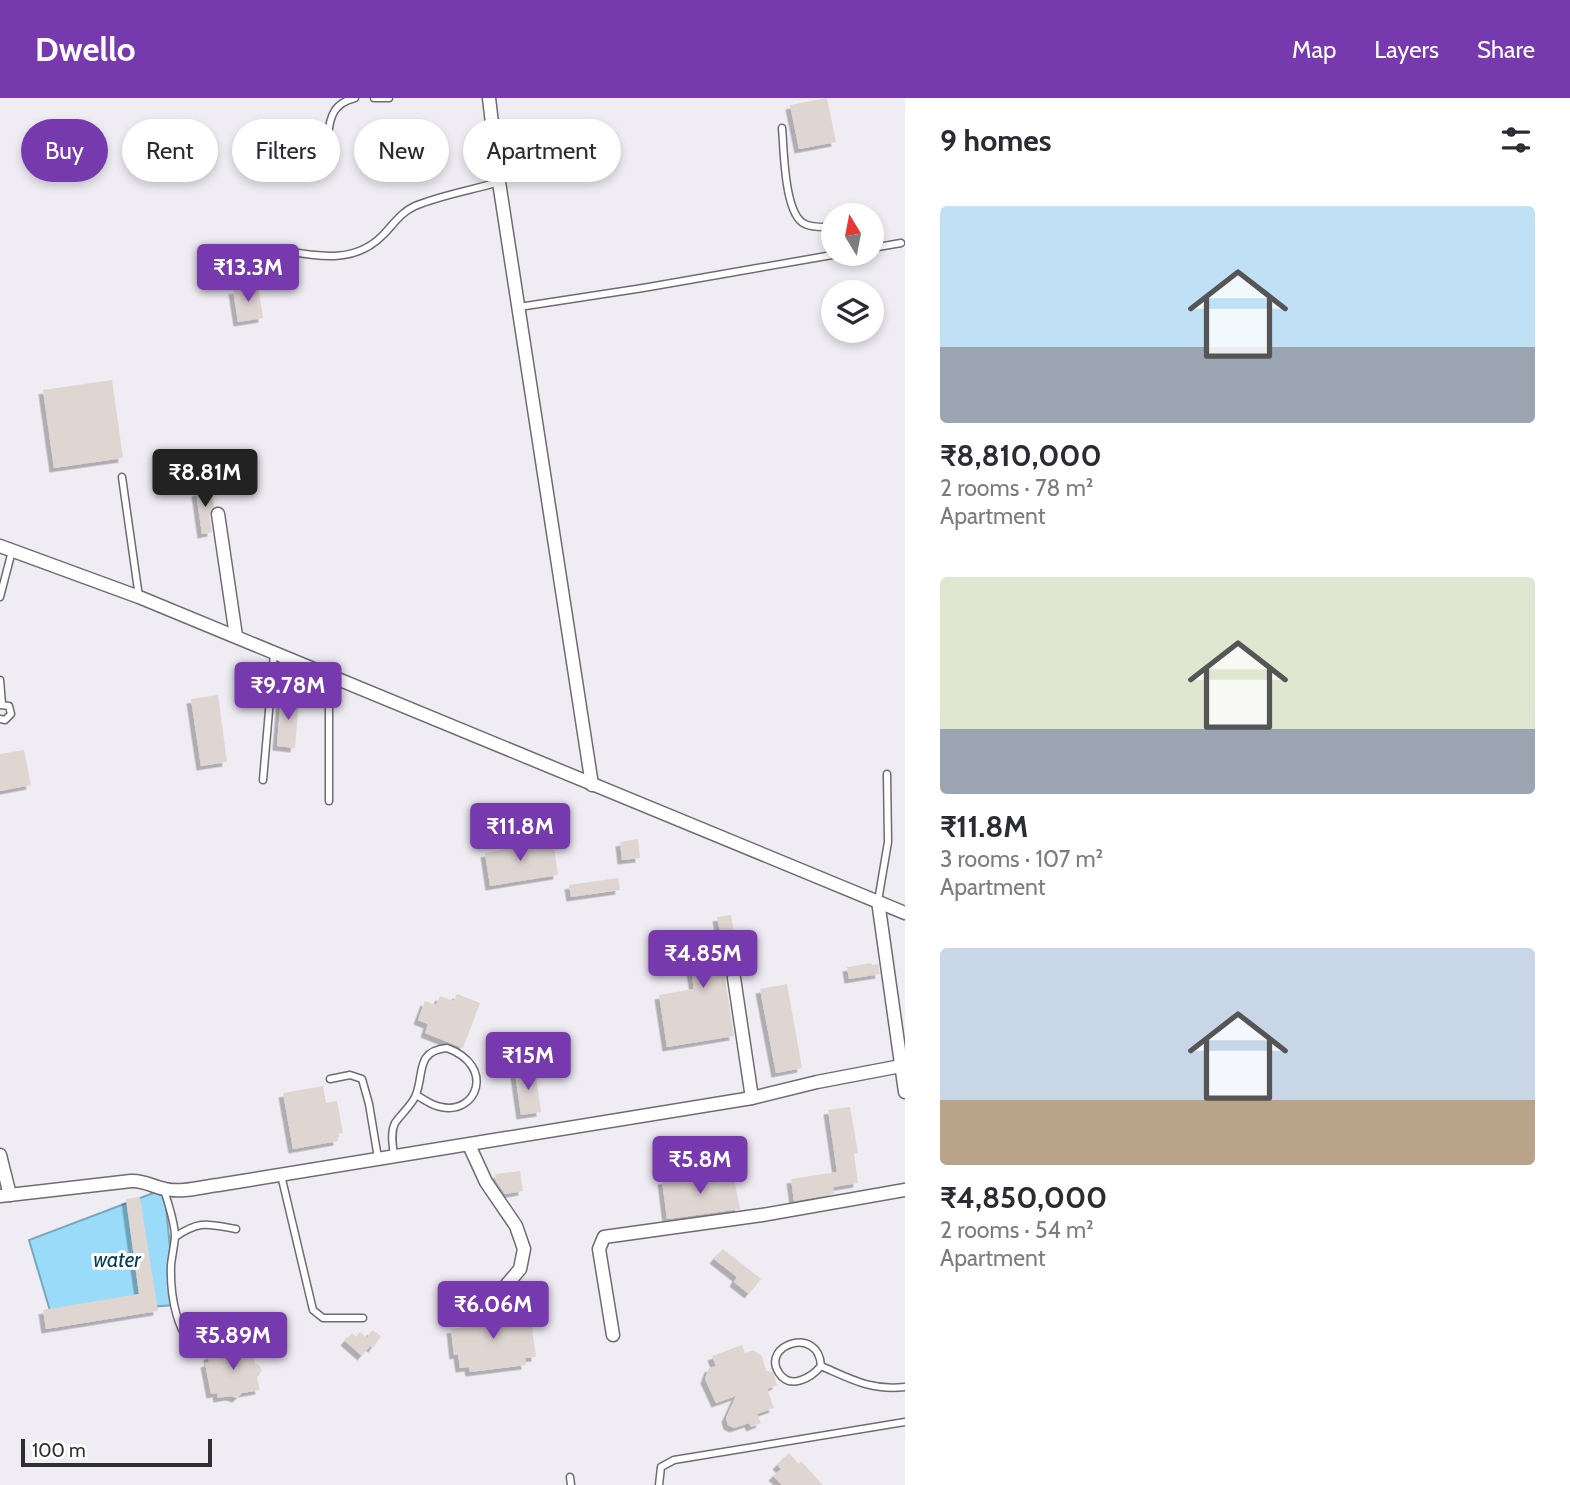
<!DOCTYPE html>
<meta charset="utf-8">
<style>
body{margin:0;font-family:Cabin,sans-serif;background:#f2f2f3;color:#2b2b33;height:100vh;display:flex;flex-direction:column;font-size:26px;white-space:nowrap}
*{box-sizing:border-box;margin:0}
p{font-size:23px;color:#7c7c81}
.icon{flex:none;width:38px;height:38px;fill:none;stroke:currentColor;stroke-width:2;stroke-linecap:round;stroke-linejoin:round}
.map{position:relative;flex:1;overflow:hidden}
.details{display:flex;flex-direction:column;background:#fff;width:665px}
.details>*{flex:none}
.banner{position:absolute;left:21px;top:21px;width:665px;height:63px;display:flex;gap:14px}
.needle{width:46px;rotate:350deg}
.tools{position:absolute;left:821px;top:105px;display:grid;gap:14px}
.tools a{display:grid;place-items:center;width:63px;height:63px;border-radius:50%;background:#fff;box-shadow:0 4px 10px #0003;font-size:35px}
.scale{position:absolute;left:21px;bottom:18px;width:191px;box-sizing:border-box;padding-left:7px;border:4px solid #2e2d2f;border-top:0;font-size:19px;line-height:24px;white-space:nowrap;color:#2e2d2f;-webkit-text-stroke:5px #fff;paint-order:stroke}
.price{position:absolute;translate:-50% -60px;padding:0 16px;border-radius:7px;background:#7739ae;color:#fff;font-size:23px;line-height:46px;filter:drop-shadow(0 2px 4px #0008)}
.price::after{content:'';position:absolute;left:50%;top:42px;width:21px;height:16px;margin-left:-10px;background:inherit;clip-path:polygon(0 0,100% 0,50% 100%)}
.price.current{background:#222;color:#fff}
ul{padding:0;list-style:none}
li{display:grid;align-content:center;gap:14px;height:371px;padding:0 35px}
li span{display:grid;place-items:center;height:217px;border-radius:7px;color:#555}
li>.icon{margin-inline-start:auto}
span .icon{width:126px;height:126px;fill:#fffc;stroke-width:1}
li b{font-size:30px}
h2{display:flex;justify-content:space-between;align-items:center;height:84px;padding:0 35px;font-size:30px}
.pill{padding:0 24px;border-radius:32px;background:#fff;box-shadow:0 4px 10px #0003;font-size:24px;line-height:63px}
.pill.current{background:#7739ae;color:#fff}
header{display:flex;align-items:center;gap:42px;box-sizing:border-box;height:98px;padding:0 35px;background:#7739ae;color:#fff}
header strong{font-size:33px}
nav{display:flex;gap:38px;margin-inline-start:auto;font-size:24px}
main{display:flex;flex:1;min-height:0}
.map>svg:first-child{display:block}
.water{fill:#9adbf9;stroke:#7aa7bc;stroke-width:2}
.building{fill:#dfd6d2;filter:url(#shadow)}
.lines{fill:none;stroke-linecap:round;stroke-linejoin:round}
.service-casing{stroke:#6e6b72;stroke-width:9}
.minor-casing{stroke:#6e6b72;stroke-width:15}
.service{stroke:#fff;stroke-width:6}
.minor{stroke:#fff;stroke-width:12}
.labels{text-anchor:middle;stroke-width:6;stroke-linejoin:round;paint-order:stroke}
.water-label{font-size:21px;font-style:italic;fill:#043e52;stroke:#fff}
</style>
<header>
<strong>Dwello</strong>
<nav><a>Map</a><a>Layers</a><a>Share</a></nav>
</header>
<main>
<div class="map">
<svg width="905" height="1387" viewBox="0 0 905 1387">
<defs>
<filter id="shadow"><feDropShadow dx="-4.5" dy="4.5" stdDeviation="0" flood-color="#0004"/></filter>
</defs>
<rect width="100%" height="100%" fill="#efecf3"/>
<polygon class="water" points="164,1091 176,1207 51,1216 29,1142"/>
<g class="building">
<polygon points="827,0 836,44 799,51 790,7"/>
<polygon points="258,188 263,220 238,224 233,192"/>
<polygon points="112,282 123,360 54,370 43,292"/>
<polygon points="211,391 214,409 209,417 212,434 202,436 196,394"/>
<polygon points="218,597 227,664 201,668 191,601"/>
<polygon points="281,598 299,600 295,650 277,648"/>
<polygon points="24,652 31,687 0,693 0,656"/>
<polygon points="525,735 528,751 554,750 558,777 490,788 485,755 512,750 510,738"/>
<polygon points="638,741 640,760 622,762 620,744"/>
<polygon points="618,780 620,792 571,799 569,787"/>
<polygon points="731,817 740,871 728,873 725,881 734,938 667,949 659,897 694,891 686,839 720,834 717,819"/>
<polygon points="871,865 872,867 878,866 880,876 849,881 847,869"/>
<polygon points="787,886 802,970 776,975 760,891"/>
<polygon points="457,896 480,905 463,950 425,935 428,926 418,922 425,903 436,907 440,898 454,903"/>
<polygon points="535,972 541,1014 521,1017 515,975"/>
<polygon points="323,988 326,1005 337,1003 343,1035 337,1036 338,1043 293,1051 283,995"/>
<polygon points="850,1009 858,1055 854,1056 858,1085 833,1089 834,1096 794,1103 791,1081 837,1074 828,1012"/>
<polygon points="520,1073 523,1093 505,1096 496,1083 495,1076"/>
<polygon points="733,1075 740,1111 667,1121 662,1082 690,1079 690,1083"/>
<polygon points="140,1099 158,1213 46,1231 43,1212 139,1196 126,1101"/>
<polygon points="723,1151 761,1181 749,1196 734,1184 737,1179 714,1161"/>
<polygon points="490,1199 495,1205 497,1225 531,1221 536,1259 525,1260 526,1267 470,1274 469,1269 460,1270 458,1256 454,1257 451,1231 481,1227 478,1200"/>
<polygon points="372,1232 381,1238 373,1250 370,1248 362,1258 345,1243 352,1235 356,1239 360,1234 367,1240"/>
<polygon points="234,1243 236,1252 252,1249 255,1266 259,1267 262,1272 257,1280 260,1292 242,1295 237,1300 230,1298 218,1300 217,1295 211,1296 205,1265 209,1264 208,1257 224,1254 222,1245"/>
<polygon points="742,1247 745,1255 753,1252 762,1258 766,1273 773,1274 777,1287 767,1291 774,1310 757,1316 761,1325 751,1329 749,1325 734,1330 728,1327 726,1320 736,1298 716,1305 705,1281 709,1270 716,1268 712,1258"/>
<polygon points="789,1355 799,1366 801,1363 823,1387 782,1387 773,1378 781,1371 777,1367"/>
</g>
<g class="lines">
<g class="service-casing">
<g id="service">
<polyline points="374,0 389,0"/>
<path d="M 782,30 C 784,51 784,117 805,126 C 813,130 824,129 833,129"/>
<path d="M 328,37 C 330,18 334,5 355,0"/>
<polyline points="872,150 901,145"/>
<path d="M 286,153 C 320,159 356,165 383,137 C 393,127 401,114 415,108 C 441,97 472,92 499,84"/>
<polyline points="519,209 643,190 838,156"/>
<polyline points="122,379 139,499"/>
<polyline points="0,499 12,453"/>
<polyline points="0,582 2,606"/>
<polyline points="0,607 9,608 11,616 5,622 0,621"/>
<polyline points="263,682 274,555"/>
<polyline points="329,703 329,579"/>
<polyline points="878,803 888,744 887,676"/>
<polyline points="330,981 350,977 362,981 369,1006 378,1060"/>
<path d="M 394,1058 C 393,1048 390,1035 395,1025 C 401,1016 410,1009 415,999 C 425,978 414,953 447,950 C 496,968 477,1017 441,1009 C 432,1008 424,1001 416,997"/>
<polyline points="281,1077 313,1212 323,1220 363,1220"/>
<path d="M 164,1091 C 168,1106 175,1124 175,1139 C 174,1149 172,1158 171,1167 C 170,1196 176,1241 203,1255"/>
<path d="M 175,1139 C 200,1122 207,1126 236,1131"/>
<path d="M 821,1268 C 811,1280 790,1292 779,1275 C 760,1247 819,1227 821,1268 C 851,1281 871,1293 905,1289"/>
<polyline points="570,1379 571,1387"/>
<polyline points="659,1387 661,1369 674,1362 905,1324"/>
</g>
</g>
<g class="minor-casing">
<g id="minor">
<polyline points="489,0 499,84 592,687"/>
<polyline points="218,416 236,538"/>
<polyline points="0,448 139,499 905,815"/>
<polyline points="878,803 905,994"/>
<polyline points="734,880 752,1000"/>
<polyline points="469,1047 486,1084 516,1128 524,1151 520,1171 498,1197"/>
<polyline points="0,1057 10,1097"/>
<path d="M 0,1098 L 131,1083 C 144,1082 153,1089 165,1091 C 182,1095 201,1089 218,1087 L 752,1000 L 817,984 L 901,968"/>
<polyline points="613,1237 599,1151 604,1139 762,1117 905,1092"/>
</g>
</g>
<use href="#service" class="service"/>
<use href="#minor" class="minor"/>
</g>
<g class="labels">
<g class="water-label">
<text x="117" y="1169">water</text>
</g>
</g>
</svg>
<div class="tools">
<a><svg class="needle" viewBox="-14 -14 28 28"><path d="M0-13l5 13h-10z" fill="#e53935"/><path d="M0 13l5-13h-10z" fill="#7c7c81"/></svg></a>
<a><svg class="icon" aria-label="layers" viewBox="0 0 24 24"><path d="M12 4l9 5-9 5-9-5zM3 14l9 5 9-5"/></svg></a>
</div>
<div class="scale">100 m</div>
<b class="price" style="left:248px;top:206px">₹13.3M</b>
<b class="price current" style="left:205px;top:411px">₹8.81M</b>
<b class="price" style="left:288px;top:624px">₹9.78M</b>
<b class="price" style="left:520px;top:765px">₹11.8M</b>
<b class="price" style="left:703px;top:892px">₹4.85M</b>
<b class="price" style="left:528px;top:994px">₹15M</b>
<b class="price" style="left:700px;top:1098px">₹5.8M</b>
<b class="price" style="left:493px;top:1243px">₹6.06M</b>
<b class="price" style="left:233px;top:1274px">₹5.89M</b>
<div class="banner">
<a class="pill current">Buy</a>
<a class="pill">Rent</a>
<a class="pill">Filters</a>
<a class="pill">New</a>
<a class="pill">Apartment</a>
</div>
</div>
<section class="details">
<h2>9 homes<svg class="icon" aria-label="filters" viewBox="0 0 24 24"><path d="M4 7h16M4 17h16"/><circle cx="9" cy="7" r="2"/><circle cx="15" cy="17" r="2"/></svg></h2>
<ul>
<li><span style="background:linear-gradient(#bfe0f5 65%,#9aa5b1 0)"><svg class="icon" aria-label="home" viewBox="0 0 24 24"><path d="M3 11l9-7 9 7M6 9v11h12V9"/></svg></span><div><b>₹8,810,000</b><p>2 rooms · 78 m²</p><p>Apartment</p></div></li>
<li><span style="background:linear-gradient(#dfe7d0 70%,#9aa5b1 0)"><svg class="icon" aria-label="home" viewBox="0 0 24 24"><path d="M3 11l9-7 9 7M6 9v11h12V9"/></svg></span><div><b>₹11.8M</b><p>3 rooms · 107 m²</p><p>Apartment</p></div></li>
<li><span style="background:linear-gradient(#c9d6e8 70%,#b9a48a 0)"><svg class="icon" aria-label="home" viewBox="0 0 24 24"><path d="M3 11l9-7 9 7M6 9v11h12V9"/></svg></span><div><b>₹4,850,000</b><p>2 rooms · 54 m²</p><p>Apartment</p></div></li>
</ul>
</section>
</main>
